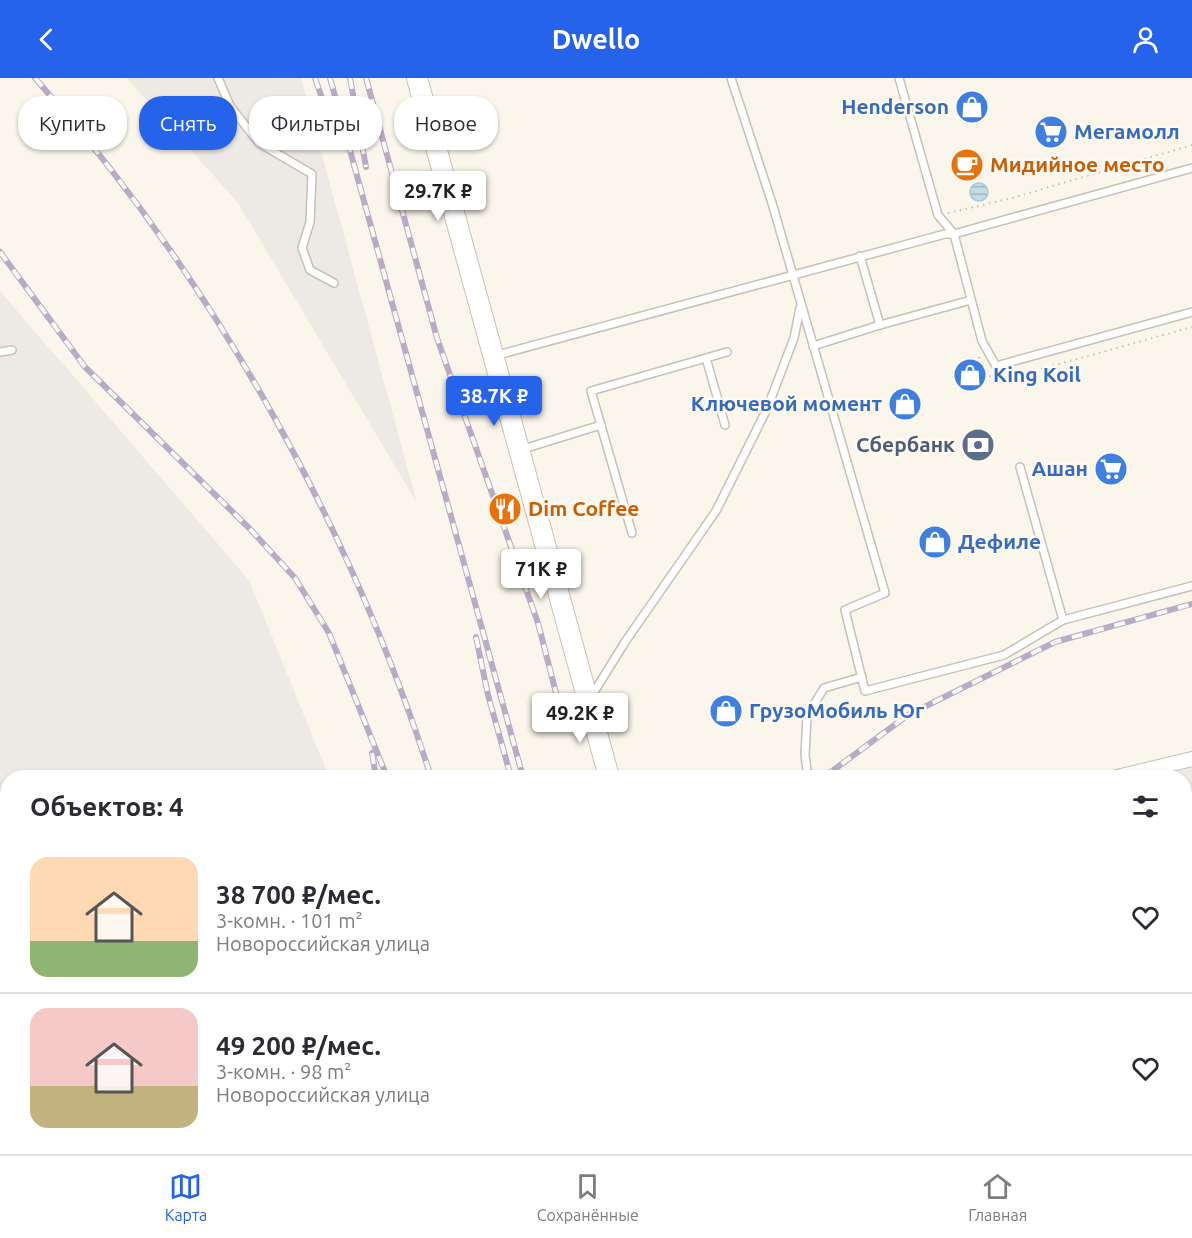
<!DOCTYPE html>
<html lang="ru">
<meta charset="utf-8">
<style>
body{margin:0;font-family:Ubuntu,sans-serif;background:#f2f2f3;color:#2b2b33;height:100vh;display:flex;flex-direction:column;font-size:22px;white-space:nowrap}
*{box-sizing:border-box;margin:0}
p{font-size:20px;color:#7c7c81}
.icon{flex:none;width:33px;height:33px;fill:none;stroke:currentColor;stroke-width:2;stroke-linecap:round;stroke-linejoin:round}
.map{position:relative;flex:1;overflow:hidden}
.panel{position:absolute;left:0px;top:692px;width:1192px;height:386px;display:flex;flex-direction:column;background:#fff;border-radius:24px 24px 0 0;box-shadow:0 2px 4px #0004}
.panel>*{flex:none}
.hud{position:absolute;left:18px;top:18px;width:600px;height:54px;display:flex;gap:12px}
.price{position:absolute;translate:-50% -51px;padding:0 14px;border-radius:6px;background:#fff;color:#222;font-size:20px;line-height:39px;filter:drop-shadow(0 2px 3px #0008)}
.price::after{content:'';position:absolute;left:50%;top:36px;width:18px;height:14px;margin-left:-9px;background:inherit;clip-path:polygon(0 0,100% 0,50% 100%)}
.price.selected{background:#2563eb;color:#fff}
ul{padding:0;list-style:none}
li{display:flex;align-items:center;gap:18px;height:150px;padding:0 30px}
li+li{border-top:2px solid #e1e1e2}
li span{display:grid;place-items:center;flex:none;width:168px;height:120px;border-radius:18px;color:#555}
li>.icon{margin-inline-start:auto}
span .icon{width:72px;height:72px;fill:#fffc;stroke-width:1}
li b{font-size:26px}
h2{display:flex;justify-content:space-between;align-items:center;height:72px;padding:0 30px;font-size:26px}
.tag{padding:0 21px;border-radius:24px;background:#fff;box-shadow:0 2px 4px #0004;font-size:21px;line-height:54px}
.tag.selected{background:#2563eb;color:#fff}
header{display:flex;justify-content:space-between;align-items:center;height:78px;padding:0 30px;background:#2563eb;color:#fff;font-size:27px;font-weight:700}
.dock{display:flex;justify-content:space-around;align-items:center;height:84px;border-top:2px solid #e1e1e2;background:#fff;font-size:16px;color:#7c7c81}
.dock a{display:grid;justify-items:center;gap:3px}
.dock .selected{color:#2563eb}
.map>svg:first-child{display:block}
.industrial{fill:#ede9e4}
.water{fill:url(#water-rules);stroke:#a9cad4;stroke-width:1.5}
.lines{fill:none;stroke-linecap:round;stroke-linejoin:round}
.service-casing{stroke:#ccbfb3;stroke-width:10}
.minor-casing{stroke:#ccbfb3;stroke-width:16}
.secondary-casing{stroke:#cfc0b0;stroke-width:22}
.path{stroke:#d3bda9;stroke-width:2;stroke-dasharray:1.5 4.5;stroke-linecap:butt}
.service{stroke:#fff;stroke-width:7}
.minor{stroke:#fff;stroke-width:14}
.secondary{stroke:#fff;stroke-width:20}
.rail-casing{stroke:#bbaac5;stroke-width:6}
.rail{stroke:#fefaf2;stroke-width:4;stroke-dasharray:11;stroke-linecap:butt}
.labels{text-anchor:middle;stroke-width:5;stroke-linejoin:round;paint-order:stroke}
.shop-label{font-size:21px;font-weight:bold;fill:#366cbe;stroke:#fefaf2;text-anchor:start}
.food-label{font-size:21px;font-weight:bold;fill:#c56008;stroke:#fefaf2;text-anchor:start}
.service-label{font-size:21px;font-weight:bold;fill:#4e5e75;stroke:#fefaf2;text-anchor:end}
</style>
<header><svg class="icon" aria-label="back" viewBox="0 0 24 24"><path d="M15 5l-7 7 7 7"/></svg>Dwello<svg class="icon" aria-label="person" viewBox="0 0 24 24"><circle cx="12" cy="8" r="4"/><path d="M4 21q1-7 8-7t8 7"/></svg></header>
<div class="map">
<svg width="1192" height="1076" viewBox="0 0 1192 1076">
<defs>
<pattern id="water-rules" width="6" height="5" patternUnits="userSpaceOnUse" patternTransform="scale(1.5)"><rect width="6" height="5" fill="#c2dce3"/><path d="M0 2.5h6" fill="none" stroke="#a2b6ba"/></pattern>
</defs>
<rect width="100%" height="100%" fill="#fbf6ec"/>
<g class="industrial">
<polygon points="127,0 301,0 417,425 238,125"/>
<polygon points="0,213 249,502 329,699 8,699 8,1070 479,1070 481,1076 0,1076"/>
<polygon points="1192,686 1192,1076 723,1076 721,1070 1185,1070 1185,699 1141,699"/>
</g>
<circle class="water" cx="979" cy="114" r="9"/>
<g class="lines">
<g class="service-casing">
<g id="service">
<polyline points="218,0 230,28 259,65 312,96 310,144 302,170 310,192 334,205"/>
<polyline points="731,0 772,125 885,515 845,532 865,613 1004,577 1063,542 1192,508"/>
<polyline points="899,0 938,137 954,156 982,263 996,288 1192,234"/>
<polyline points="860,178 880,247 971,222"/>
<polyline points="813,268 880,247"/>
<polyline points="0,274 12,272"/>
<polyline points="494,278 945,156 954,156 1192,90"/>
<polyline points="706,280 725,347"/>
<polyline points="520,372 601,347"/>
<polyline points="1020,389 1063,542"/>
<polyline points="632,455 591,313 727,274"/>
<polyline points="591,619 625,564 716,433 767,331 794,260 800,230"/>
<polyline points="808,699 805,677 807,638 824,610 862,599"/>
<polyline points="1185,815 1192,813"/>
<polyline points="0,848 8,848"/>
<polyline points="1185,882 1192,908"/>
<polyline points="1185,943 1192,941"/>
<polyline points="0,1048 8,1048"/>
<polyline points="912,1070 914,1076"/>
<polyline points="1137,1070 1146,1076"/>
<polyline points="263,1076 265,1070"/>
<polyline points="1073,1076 1097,1070"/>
<polyline points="1188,1076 1192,1075"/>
</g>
</g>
<g class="minor-casing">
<polyline id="minor" points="1117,699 1192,681"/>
</g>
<g class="secondary-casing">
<g id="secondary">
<polyline points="417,0 609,699"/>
<polyline points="710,1070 712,1076"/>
</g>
</g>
<g class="path">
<polyline points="948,135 1012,120 1192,67"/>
<polyline points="979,279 983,296 1001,302 1192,249"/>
</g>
<use href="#service" class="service"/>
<use href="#minor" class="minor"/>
<use href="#secondary" class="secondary"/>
<g class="rail-casing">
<g id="rail">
<path d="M 35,0 C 210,197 351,448 431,699"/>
<polyline points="315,0 332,49"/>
<polyline points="330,0 523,699"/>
<polyline points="350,0 366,89"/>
<polyline points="366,0 437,260 538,545 563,642"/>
<polyline points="0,174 85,289 249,450 295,500 329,555 387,699"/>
<polyline points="476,559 488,617 511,699"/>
<polyline points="372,675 376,699"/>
<polyline points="824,699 908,637 1055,564 1192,526"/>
<polyline points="0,982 8,982"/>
<polyline points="0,1001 8,1000"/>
<polyline points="535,1070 538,1076"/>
<polyline points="557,1070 559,1076"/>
<polyline points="614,1070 616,1076"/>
<polyline points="625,1070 627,1076"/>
<polyline points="689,1070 689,1076"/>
<polyline points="102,1076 133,1070"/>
<polyline points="228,1076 236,1070"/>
</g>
</g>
<use href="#rail" class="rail"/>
</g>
<defs>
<g id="shop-disc" transform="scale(1.725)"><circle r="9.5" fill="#3f7fe0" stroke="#fefaf2"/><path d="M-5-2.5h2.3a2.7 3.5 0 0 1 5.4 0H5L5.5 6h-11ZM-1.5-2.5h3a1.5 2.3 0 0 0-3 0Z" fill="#fff"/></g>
<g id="supermarket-disc" transform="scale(1.725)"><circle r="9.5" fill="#3f7fe0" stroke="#fefaf2"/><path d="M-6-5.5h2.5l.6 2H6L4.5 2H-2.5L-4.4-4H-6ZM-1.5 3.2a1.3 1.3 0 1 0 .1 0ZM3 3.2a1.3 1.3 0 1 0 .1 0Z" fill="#fff"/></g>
<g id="cafe-disc" transform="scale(1.725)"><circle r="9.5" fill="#e8710a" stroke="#fefaf2"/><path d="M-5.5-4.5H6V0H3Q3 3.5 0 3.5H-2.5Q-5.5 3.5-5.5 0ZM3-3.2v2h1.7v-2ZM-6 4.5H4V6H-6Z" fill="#fff"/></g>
<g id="bank-disc" transform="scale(1.725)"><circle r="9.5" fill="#5c6f8a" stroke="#fefaf2"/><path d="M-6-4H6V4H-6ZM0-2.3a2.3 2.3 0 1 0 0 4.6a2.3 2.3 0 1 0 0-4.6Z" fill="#fff"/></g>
<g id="restaurant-disc" transform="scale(1.725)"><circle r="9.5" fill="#e8710a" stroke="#fefaf2"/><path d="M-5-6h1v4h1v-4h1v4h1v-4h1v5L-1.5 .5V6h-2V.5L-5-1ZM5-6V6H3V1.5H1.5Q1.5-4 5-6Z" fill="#fff"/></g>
</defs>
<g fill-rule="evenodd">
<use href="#shop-disc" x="972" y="29"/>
<use href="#supermarket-disc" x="1051" y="54"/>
<use href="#cafe-disc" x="967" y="87"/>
<use href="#shop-disc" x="970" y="297"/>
<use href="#shop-disc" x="905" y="326"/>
<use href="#bank-disc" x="978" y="367"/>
<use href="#supermarket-disc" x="1111" y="391"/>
<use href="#restaurant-disc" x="505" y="431"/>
<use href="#shop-disc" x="935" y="464"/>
<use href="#shop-disc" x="726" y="633"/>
</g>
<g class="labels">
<g class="shop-label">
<text x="949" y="36" text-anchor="end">Henderson</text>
<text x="1074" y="61">Мегамолл</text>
<text x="993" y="304">King Koil</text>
<text x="882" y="333" text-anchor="end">Ключевой момент</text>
<text x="1088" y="398" text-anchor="end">Ашан</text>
<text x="958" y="471">Дефиле</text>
<text x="749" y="640">ГрузоМобиль Юг</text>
</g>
<g class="food-label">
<text x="990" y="94">Мидийное место</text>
<text x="528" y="438">Dim Coffee</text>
</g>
<g class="service-label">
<text x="955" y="374">Сбербанк</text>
</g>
</g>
</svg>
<b class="price" style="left:438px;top:144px">29.7K ₽</b>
<b class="price selected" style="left:494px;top:349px">38.7K ₽</b>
<b class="price" style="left:541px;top:522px">71K ₽</b>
<b class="price" style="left:580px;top:666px">49.2K ₽</b>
<div class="hud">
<a class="tag">Купить</a>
<a class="tag selected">Снять</a>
<a class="tag">Фильтры</a>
<a class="tag">Новое</a>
</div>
<section class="panel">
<h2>Объектов: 4<svg class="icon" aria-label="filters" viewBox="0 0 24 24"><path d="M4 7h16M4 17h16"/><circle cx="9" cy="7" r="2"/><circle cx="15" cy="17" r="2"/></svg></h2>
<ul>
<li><span style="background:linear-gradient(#ffd9b3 70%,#8fb573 0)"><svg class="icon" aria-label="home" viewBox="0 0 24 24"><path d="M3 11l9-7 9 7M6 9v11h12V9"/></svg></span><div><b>38 700 ₽/мес.</b><p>3-комн. · 101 m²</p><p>Новороссийская улица</p></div><svg class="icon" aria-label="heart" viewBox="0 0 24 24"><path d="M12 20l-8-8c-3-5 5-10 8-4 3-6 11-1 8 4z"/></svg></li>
<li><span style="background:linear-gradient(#f6c9c9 65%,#c2b280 0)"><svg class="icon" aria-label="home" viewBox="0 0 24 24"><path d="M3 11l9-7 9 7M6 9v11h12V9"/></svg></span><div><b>49 200 ₽/мес.</b><p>3-комн. · 98 m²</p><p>Новороссийская улица</p></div><svg class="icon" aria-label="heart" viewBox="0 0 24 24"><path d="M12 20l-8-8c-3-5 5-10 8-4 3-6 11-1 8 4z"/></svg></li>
</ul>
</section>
</div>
<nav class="dock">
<a class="selected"><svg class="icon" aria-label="map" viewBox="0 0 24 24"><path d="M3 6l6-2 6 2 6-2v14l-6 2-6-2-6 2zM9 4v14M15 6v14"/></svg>Карта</a>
<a><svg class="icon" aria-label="saved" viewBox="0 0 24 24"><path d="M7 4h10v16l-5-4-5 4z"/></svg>Сохранённые</a>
<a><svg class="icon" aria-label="home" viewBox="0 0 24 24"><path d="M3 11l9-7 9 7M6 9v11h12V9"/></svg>Главная</a>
</nav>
